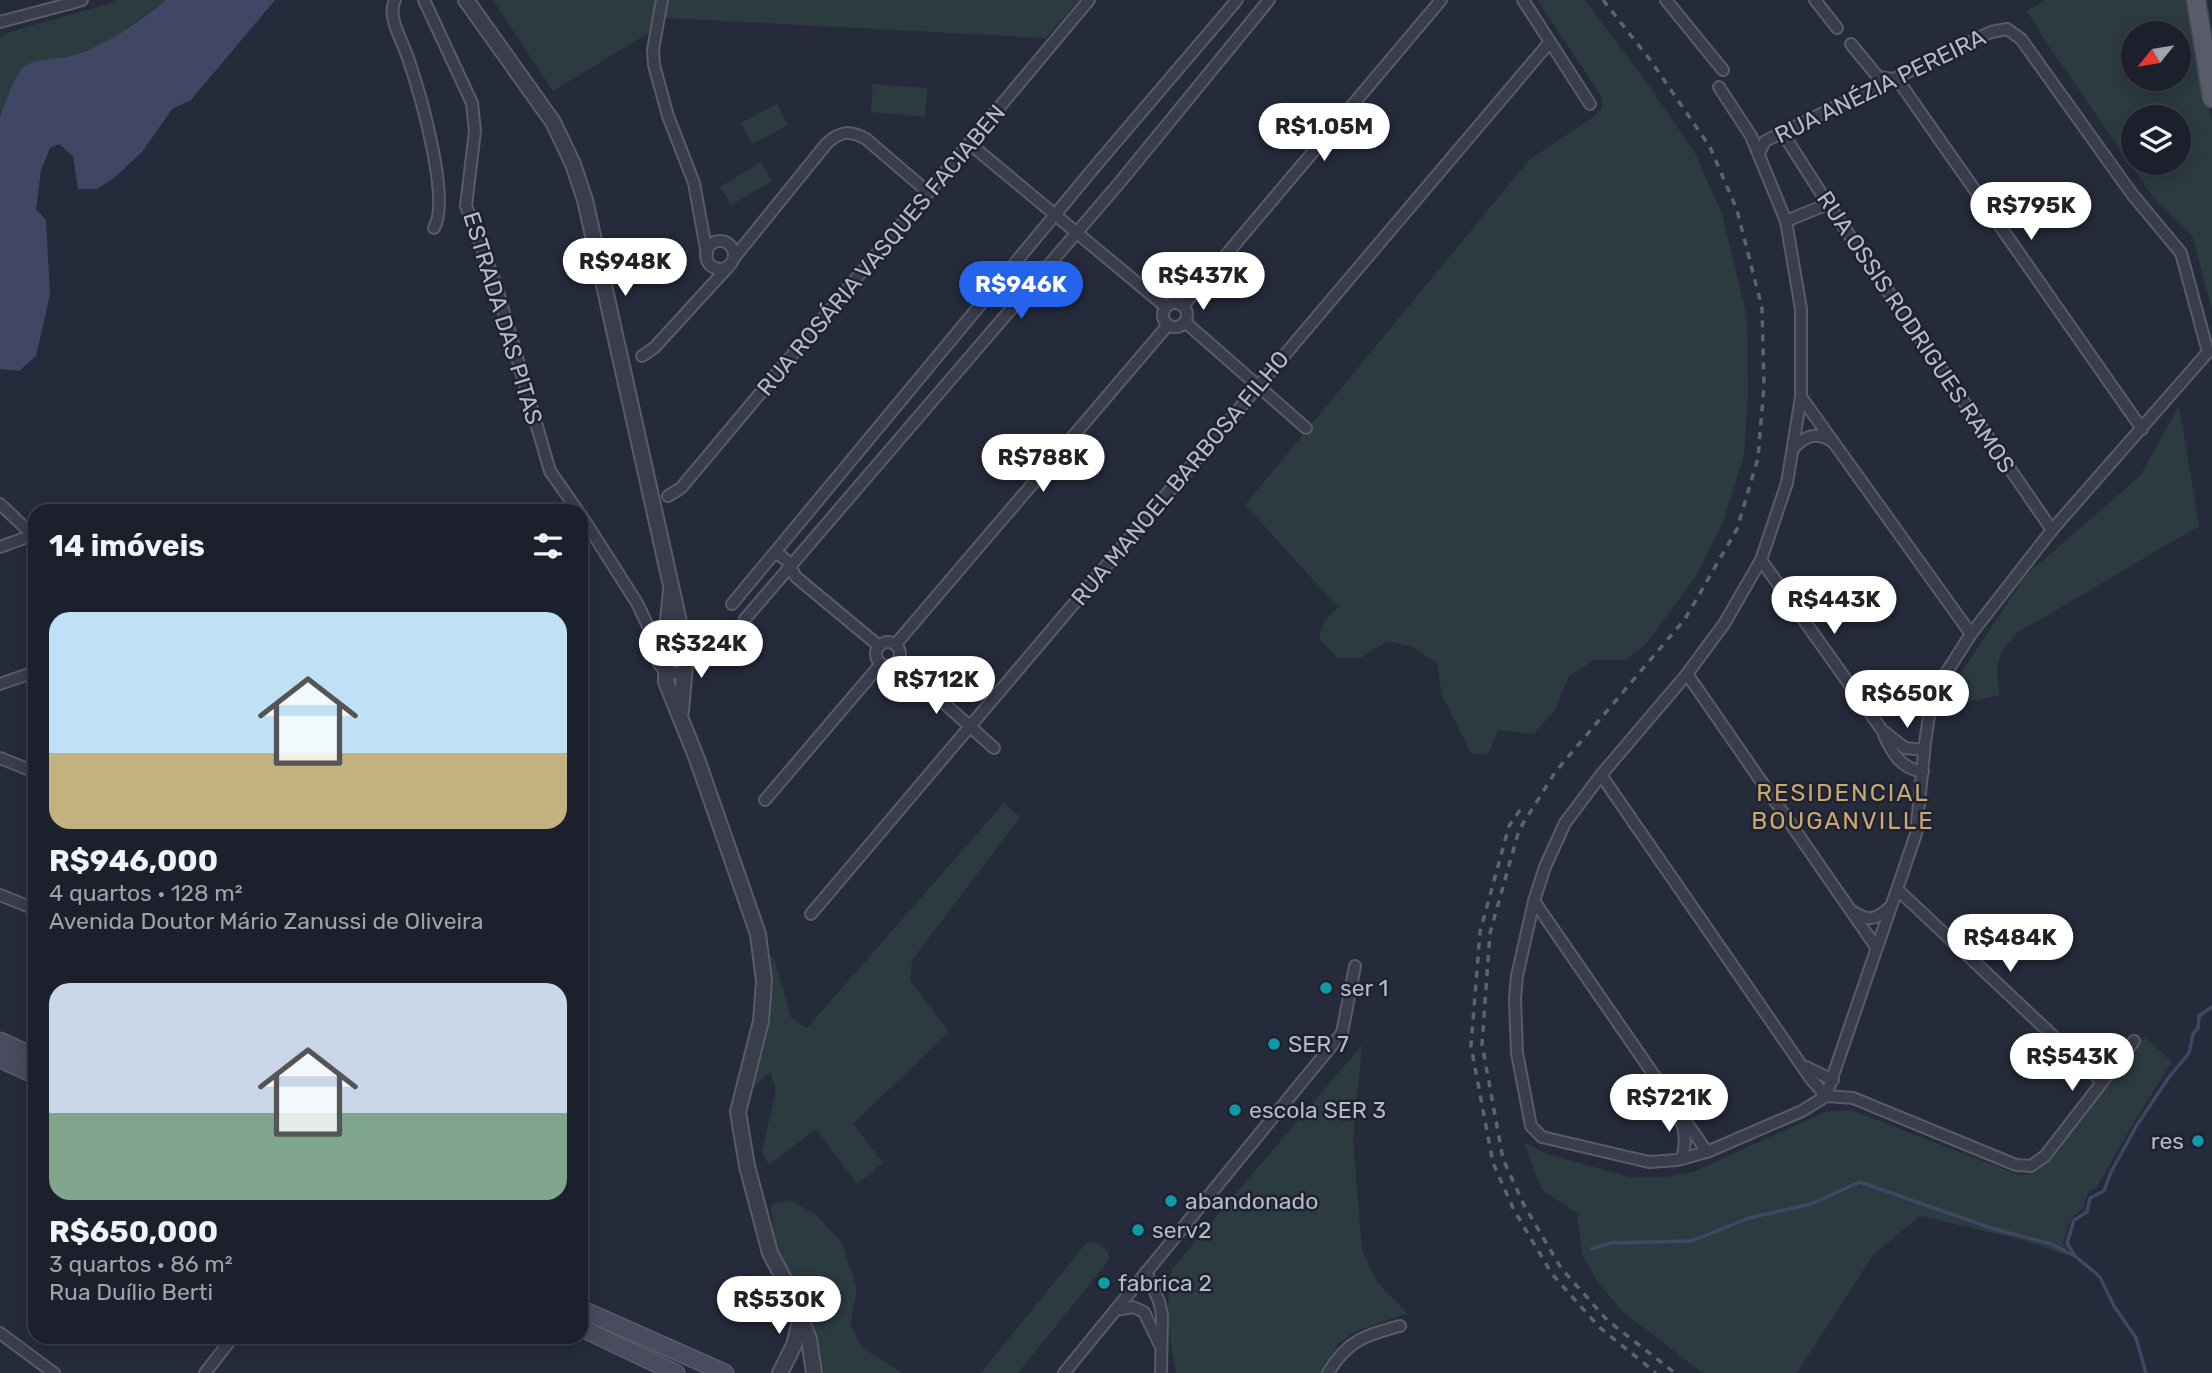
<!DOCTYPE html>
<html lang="pt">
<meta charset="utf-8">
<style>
body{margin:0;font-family:Rubik,sans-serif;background:#292d38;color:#f1f3f6;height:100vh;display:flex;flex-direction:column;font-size:26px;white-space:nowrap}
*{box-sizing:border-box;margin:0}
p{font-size:23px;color:#a0a3a9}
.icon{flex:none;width:38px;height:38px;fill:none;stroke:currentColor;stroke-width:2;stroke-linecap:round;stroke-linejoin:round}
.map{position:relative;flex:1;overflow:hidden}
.sheet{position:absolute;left:28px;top:504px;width:560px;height:840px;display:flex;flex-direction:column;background:#1c202c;border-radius:21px;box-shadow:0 4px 18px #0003,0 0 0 2px #3a3e48}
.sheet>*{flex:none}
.needle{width:46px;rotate:240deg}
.controls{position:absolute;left:2121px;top:21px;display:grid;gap:14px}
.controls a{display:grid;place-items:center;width:70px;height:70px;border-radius:50%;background:#1c202c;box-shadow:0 4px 18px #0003,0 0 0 2px #3a3e48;font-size:35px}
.price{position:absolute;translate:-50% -60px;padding:0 16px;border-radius:24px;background:#fff;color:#222;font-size:23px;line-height:46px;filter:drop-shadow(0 2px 4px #0008)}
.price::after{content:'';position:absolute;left:50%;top:42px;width:21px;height:16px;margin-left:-10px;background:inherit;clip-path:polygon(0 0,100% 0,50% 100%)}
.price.on{background:#2563eb;color:#fff}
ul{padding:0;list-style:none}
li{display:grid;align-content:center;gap:14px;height:371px;padding:0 21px}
li span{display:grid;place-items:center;height:217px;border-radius:21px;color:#555}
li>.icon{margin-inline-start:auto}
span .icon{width:126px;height:126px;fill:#fffc;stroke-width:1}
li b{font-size:30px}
h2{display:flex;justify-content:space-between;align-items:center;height:84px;padding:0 21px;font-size:30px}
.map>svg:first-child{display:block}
.green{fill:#2c3b40;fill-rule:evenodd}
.water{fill:#404764}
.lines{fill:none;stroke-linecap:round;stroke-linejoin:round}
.stream{stroke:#404764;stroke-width:3.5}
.minor-casing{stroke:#585b69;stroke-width:14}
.tertiary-casing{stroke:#585b69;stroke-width:18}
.secondary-casing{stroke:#585b69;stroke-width:19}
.primary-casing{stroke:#434654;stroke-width:21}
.minor{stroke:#3a3d4b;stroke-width:10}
.tertiary{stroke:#3a3d4b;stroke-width:14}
.secondary{stroke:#484c5e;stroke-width:16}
.primary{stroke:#585c6b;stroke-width:18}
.rail{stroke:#5e6374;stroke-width:3.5;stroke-dasharray:7 7;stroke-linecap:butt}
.culture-dot{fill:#0f9aa8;stroke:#1f2230;stroke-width:2.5}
.labels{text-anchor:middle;stroke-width:5;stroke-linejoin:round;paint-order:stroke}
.street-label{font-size:23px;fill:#b6b9c6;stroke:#1f2230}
.poi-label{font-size:23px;fill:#b6b9c6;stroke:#1f2230;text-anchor:start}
.neighbourhood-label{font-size:24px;letter-spacing:2px;fill:#c9a96e;stroke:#1f2230}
</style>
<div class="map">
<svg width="2212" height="1373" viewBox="0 0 2212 1373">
<rect width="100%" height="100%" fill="#262b3b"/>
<g class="green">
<polygon points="115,0 166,0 114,38 72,57 38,60 0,117 0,38 9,32 112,3"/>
<polygon points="493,0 1079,0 1046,38 668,18 654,16 652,31 553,91"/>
<polygon points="1537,0 1585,0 1643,77 1695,153 1722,214 1747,318 1748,394 1744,454 1725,517 1698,573 1646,644 1626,660 1594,660 1569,676 1554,712 1533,734 1498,730 1488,755 1471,753 1442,695 1437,663 1412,647 1388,641 1360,658 1338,658 1319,639 1324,622 1338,607 1245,505 1529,160 1592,118 1602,108 1602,97"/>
<path d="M 2045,0 L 2191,0 L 2212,122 L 2212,309 L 2192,235 L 2153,197 L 2046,42 L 2027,11 ZM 2133,33 L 2179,33 L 2179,79 L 2133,79 ZM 2133,117 L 2179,117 L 2179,163 L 2133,163 Z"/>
<polygon points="873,84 927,88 925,117 871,112"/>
<polygon points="777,104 788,125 752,144 741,123"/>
<polygon points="761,162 772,181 731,205 720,187"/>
<path d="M 2179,406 L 2199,526 L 2017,633 C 1996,657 1995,664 2000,695 L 1937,709 L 2027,574 L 2140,476 Z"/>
<polygon points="1004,803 1020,817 912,960 910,980 949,1032 853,1124 883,1163 857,1184 816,1129 769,1165 762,1152 776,1089 770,1072 748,1093 762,1047 769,1001 765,956 774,957 791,1018 807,1028"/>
<path d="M 2145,1037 L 2172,1062 L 2134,1122 L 2097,1187 L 2088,1192 L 2084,1208 C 2070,1216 2067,1228 2063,1243 L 2070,1256 L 2014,1238 L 1920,1216 L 1873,1255 L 1797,1373 L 1703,1373 L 1692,1365 L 1622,1311 L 1598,1282 L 1582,1254 L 1577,1213 L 1542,1190 L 1523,1142 L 1544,1153 L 1629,1177 L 1667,1177 L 1695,1171 L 1825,1112 L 1851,1110 L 2019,1175 L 2035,1173 L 2052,1159 L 2104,1088 Z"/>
<path d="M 1362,1045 L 1353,1139 L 1362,1250 L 1377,1282 L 1407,1313 L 1354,1332 L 1338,1344 L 1320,1373 L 1176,1373 C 1169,1338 1165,1304 1172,1269 Z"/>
<polygon points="790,1200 816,1215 842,1243 857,1289 850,1324 863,1348 902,1373 820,1373 775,1252 771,1205"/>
<polygon points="1087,1242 1101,1244 1108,1252 1109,1260 1018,1373 981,1373"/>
</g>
<path class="water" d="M 166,0 L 275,0 L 191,100 L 172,109 L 142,152 L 114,178 L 97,189 L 78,189 L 73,156 L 59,144 L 50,148 L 41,170 L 36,209 L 46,220 L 50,295 L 36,356 L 19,371 L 0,369 L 0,117 C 5,104 14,77 23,68 C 38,55 58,61 75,55 C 109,43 138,23 166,0 Z"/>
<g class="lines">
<g class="stream">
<polyline points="1591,1249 1611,1243 1692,1241 1749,1218 1811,1204 1860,1182 1991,1228 2051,1244 2075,1256"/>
<polyline points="2146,1373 2136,1338 2114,1306 2100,1277 2075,1256 2067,1243 2074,1220 2087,1212 2090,1198 2104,1191 2111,1172 2137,1125 2169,1077 2189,1053 2193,1034 2198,1028 2199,1016 2212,1007"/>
</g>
<g class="minor-casing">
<g id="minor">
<polyline points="71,0 68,4 82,0"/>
<path d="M 395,0 C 386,17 404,43 409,61 C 420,93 451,200 434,228"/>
<polyline points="424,0 472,103 475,131 466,206 495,282 550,471 578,511"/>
<polyline points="662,0 653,50 654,65 668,116 694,183 707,254"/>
<polyline points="1523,0 1590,104"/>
<polyline points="1666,0 1723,70"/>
<polyline points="1815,0 1837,28"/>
<polyline points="0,22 68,4"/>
<polyline points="1851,44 1878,77 1894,79 1902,86 2142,429"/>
<polyline points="1719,87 1751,136 1786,221 1801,309 1801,397 1787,483 1761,560 1724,624 1687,674 1601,775 1565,823 1545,867 1534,901 1517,976 1515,999 1517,1053 1531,1126 1542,1137 1649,1162 1677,1160 1707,1152 1802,1111 1826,1096 1853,1098 2016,1165 2031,1166 2045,1156 2134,1041"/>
<polyline points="1782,132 1828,204 2052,530"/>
<polyline points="970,144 1166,307"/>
<polyline points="1786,221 1828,204"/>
<circle cx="720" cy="255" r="14"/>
<path d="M 734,258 L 827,143 C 841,131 850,130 866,139 L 928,192"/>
<circle cx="1175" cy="315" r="12"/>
<polyline points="1183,306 1441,0"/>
<polyline points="1185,322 1306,428"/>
<polyline points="642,356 654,348 729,266"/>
<polyline points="1801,397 1971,634"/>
<path d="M 1793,449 C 1805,435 1817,431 1833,442"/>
<polyline points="668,496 681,488 1089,0"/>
<polyline points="0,504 35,537"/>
<polyline points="581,515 637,603 649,628 659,664 666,672 684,674"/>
<polyline points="0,547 33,535"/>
<polyline points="774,554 781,556 787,561 796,577 879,646"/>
<polyline points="1761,560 1882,730 1905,748 1924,750"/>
<polyline points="732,604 1098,163 1237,0"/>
<polyline points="745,619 1121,181 1269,0"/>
<circle cx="888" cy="654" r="12"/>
<polyline points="895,645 1168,325"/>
<polyline points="898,662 994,748"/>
<polyline points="1687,674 1876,947"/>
<polyline points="0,684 35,672"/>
<path d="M 1884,735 C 1893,755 1901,768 1923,772"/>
<polyline points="0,758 35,772"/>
<polyline points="1601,775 1811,1079 1826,1096 1916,834 1925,743 1932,695 1971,634 2052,530 2208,352 2181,253 2132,194 2021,39 2007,29 1991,32 1765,141 1759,153"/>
<polyline points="765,800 880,665"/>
<polyline points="1898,890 2101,1081"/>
<polyline points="0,895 35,909"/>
<polyline points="1534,901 1707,1152"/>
<path d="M 1854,912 C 1868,922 1877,919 1889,908"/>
<polyline points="811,914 1549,43"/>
<polyline points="1806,1067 1833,1080"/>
<path d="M 1681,1120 C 1686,1133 1686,1145 1682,1159"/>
<polyline points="1146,1272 1159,1301 1162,1315 1161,1373"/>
<polyline points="1115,1310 1133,1307 1144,1312 1159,1343"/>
<polyline points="0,1333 54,1373"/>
<polyline points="205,1373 233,1337"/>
<polyline points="1064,1373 1342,1033 1355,966"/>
<path d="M 1328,1373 C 1347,1341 1365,1335 1400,1326"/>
</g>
</g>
<g class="tertiary-casing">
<g id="tertiary">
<polyline points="466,0 553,122 573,164 585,200 684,644 685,665 681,711"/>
<polyline points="671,591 666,639 666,682 697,759 758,934 764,981 761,1021 738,1112 747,1166 770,1253 785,1281 809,1339 814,1373"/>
<polyline points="780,1373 794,1345 800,1321"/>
</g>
</g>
<g class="secondary-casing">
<g id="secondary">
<polyline points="0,1041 35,1057"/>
<polyline points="0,1059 35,1075"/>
<polyline points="581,1309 725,1373"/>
<polyline points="581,1328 676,1373"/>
</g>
</g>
<g class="primary-casing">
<polyline id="primary" points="2196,0 2212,98"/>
</g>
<use href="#minor" class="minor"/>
<use href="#tertiary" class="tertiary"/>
<use href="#secondary" class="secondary"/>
<use href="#primary" class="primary"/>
<g class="rail">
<polyline points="1603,0 1651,61 1710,147 1737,210 1762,308 1764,386 1758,458 1737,529 1685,619 1556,771 1519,830 1490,933 1482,1044 1503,1159 1524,1205 1561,1268 1607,1320 1675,1373"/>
<polyline points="1520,810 1509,826 1480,932 1471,1046 1493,1163 1514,1210 1552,1274 1599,1327 1656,1373"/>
</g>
</g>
<g class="culture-dot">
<circle cx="1326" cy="988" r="7"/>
<circle cx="1274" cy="1044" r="7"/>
<circle cx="1235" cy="1110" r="7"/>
<circle cx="2198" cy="1141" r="7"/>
<circle cx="1171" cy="1201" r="7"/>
<circle cx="1138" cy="1230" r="7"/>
<circle cx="1104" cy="1283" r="7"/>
</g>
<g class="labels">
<g class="street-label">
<text transform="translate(1880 86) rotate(-26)" y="8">RUA ANÉZIA PEREIRA</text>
<text transform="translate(881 250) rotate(-50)" y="8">RUA ROSÁRIA VASQUES FACIABEN</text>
<text transform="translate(503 318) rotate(73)" y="8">ESTRADA DAS PITAS</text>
<text transform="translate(1916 332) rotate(56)" y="8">RUA OSSIS RODRIGUES RAMOS</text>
<text transform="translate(1180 478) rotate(-50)" y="8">RUA MANOEL BARBOSA FILHO</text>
</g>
<g class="poi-label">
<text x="1340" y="996">ser 1</text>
<text x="1288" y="1052">SER 7</text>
<text x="1249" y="1118">escola SER 3</text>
<text x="2184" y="1149" text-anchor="end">res</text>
<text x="1185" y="1209">abandonado</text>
<text x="1152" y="1238">serv2</text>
<text x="1118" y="1291">fabrica 2</text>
</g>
<g class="neighbourhood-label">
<text x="1843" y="801">RESIDENCIAL<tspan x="1843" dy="28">BOUGANVILLE</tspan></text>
</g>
</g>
</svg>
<div class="controls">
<a><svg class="needle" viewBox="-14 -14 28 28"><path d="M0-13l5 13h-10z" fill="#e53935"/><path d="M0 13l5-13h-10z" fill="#a0a3a9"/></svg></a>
<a><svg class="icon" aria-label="layers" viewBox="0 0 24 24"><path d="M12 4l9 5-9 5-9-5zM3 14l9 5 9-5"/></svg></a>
</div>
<b class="price" style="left:1324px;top:163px">R$1.05M</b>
<b class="price" style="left:2031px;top:242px">R$795K</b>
<b class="price" style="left:625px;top:298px">R$948K</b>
<b class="price" style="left:1203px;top:312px">R$437K</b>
<b class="price on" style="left:1021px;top:321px">R$946K</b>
<b class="price" style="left:1043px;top:494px">R$788K</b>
<b class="price" style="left:1834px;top:636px">R$443K</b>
<b class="price" style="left:701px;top:680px">R$324K</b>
<b class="price" style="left:936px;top:716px">R$712K</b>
<b class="price" style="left:1907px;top:730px">R$650K</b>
<b class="price" style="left:2010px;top:974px">R$484K</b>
<b class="price" style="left:2072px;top:1093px">R$543K</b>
<b class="price" style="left:1669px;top:1134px">R$721K</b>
<b class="price" style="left:779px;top:1336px">R$530K</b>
<section class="sheet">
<h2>14 imóveis<svg class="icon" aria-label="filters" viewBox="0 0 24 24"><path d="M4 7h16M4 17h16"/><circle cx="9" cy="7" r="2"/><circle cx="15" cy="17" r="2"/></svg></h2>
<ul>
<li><span style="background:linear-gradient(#bfe0f5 65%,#c2b280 0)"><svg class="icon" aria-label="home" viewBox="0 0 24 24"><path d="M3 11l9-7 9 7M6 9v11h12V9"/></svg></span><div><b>R$946,000</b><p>4 quartos · 128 m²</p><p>Avenida Doutor Mário Zanussi de Oliveira</p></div></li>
<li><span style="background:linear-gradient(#c9d6e8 60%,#7fa58c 0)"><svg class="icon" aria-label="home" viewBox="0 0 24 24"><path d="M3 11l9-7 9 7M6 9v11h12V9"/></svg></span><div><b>R$650,000</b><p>3 quartos · 86 m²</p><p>Rua Duílio Berti</p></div></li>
</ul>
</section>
</div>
